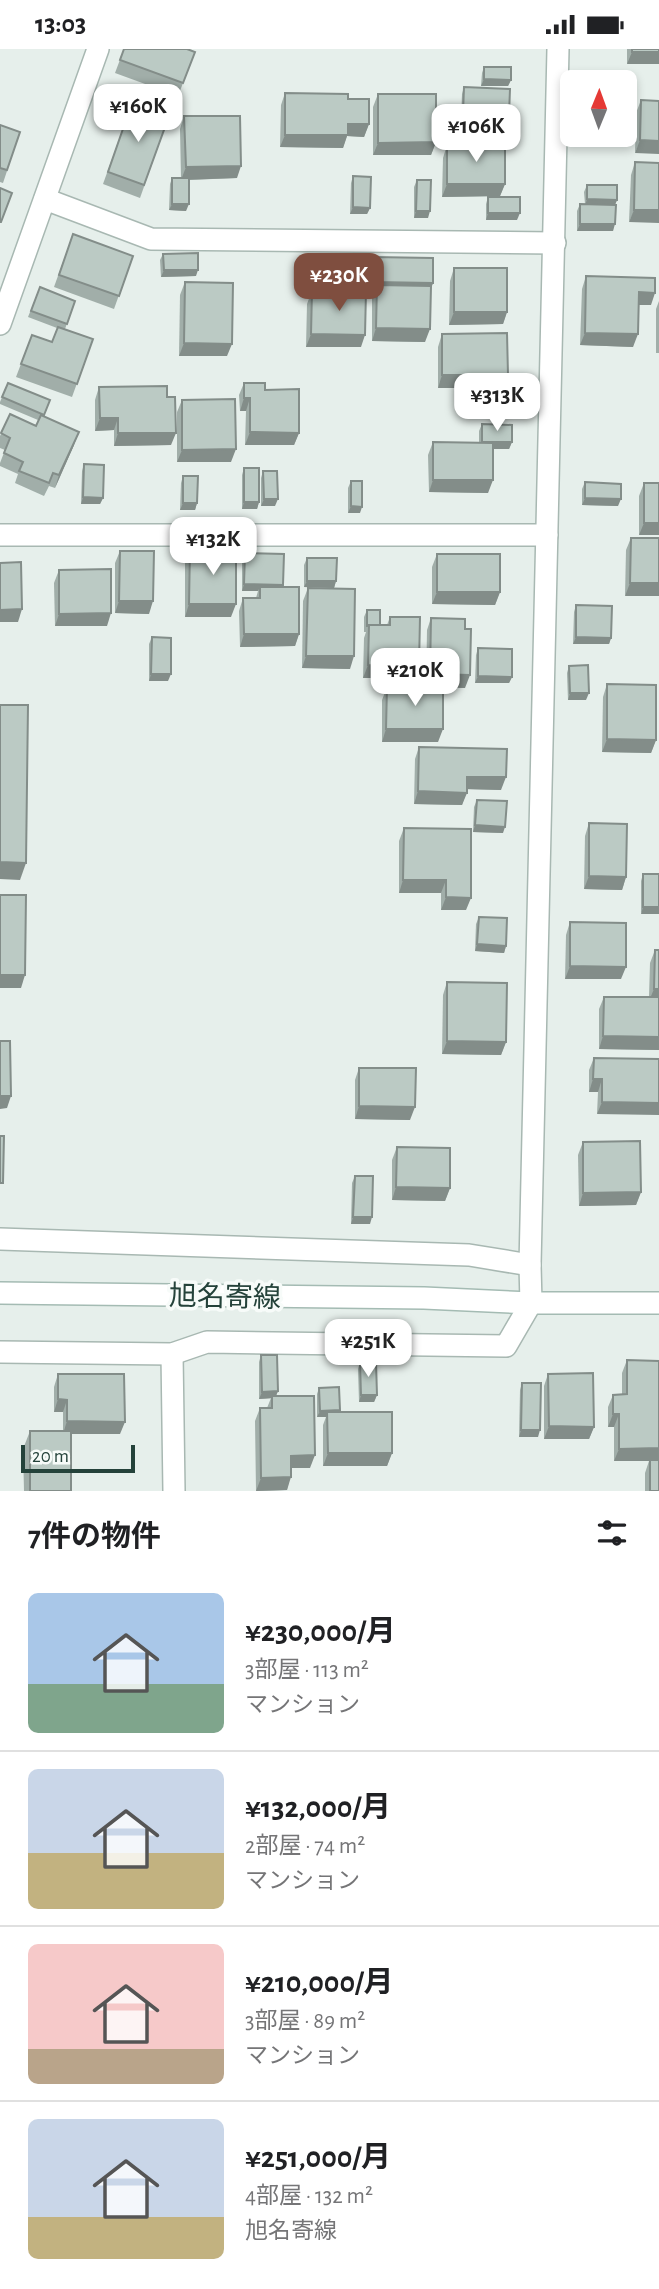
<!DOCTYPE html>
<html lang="ja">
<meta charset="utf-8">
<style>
body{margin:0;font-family:"Alegreya Sans","Noto Sans JP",sans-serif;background:#f2f2f2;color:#202124;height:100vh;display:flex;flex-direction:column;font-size:26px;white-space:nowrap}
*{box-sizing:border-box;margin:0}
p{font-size:23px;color:#757577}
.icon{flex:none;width:38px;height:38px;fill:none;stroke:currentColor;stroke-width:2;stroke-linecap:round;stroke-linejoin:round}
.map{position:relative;height:1442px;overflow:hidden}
.side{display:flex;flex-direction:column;background:#fff;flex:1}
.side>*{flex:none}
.needle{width:46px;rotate:1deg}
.fabs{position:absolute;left:560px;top:21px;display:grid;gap:14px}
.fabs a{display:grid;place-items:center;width:77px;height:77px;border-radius:10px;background:#fff;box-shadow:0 4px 10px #0003;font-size:35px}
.scale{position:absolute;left:21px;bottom:18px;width:114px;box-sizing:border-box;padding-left:7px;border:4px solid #24423a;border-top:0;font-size:19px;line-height:24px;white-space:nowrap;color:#24423a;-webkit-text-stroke:5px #f7fbf9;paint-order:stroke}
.price{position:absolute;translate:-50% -60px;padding:0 16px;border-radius:14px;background:#fff;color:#222;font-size:23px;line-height:46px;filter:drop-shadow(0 2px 4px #0008)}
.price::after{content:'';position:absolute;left:50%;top:42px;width:21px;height:16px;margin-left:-10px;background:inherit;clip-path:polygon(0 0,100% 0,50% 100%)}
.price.active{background:#7f4e3f;color:#fff}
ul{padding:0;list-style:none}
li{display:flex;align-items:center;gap:21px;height:175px;padding:0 28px}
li+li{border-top:2px solid #e0e0e0}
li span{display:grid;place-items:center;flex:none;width:196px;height:140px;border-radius:10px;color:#555}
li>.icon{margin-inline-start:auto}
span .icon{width:84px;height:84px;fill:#fffc;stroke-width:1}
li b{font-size:30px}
h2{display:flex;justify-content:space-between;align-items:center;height:84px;padding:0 28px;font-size:30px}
.status{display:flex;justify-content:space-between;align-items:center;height:49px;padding:0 35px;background:#fff;direction:ltr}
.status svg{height:19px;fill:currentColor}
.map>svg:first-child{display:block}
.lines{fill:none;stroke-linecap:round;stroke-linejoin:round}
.service-casing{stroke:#a8b8b2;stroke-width:24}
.minor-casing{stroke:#a8b8b2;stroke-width:24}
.secondary-casing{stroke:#a4bbb3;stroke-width:24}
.service{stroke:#fff;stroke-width:21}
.minor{stroke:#fff;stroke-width:21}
.secondary{stroke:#fff;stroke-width:21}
.wall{fill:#a1aea9}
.shaded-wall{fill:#838d89}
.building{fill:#bbcac4;stroke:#838d89;stroke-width:2}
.labels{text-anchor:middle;stroke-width:7;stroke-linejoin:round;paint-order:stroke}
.street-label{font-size:28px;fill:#24423a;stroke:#f7fbf9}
</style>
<div class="status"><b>13:03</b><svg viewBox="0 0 49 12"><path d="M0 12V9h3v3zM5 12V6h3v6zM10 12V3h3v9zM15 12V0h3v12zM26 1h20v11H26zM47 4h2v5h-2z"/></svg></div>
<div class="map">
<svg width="659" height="1442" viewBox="0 0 659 1442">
<rect width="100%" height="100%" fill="#e6efeb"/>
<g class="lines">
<g class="service-casing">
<polyline id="service" points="172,1305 174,1442"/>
</g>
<g class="minor-casing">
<g id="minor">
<polyline points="45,150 151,190 555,194"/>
<polyline points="0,275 98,0"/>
<polyline points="0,486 547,486"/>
<polyline points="0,1190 469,1206 530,1216"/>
<polyline points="0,1303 172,1305 207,1293 506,1297 531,1254 530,1216 558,0"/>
</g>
</g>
<g class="secondary-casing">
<polyline id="secondary" points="0,1244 424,1249 531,1254 659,1254"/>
</g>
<use href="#service" class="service"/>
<use href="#minor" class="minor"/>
<use href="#secondary" class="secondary"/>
</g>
<g class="wall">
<polygon points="124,0 195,3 178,47 115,24"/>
<polygon points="627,0 659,0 627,15"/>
<polygon points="484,18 511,31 508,37 481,37 482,24"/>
<polygon points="464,38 507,72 461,70 462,45"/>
<polygon points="285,44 348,50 369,75 364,88 347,87 343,99 280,98 281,56"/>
<polygon points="378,45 436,93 431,106 373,106 373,58"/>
<polygon points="641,51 659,52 635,104 636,64"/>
<polygon points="128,53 120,71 96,61 99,55"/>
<polygon points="132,54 169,67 140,149 103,135"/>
<polygon points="184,67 237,129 189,131 186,162 169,161 170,135 172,129 181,129 180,80"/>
<polygon points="0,76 20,83 3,134 0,133"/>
<polygon points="447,96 505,135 500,147 442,148 443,109"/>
<polygon points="635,113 659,114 629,173 631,126"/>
<polygon points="353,127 370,159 367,165 350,165 351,134"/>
<polygon points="417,131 428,169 414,169 414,138"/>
<polygon points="587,136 617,151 615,156 613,182 577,182 577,162 580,155 585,155 584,143"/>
<polygon points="488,148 517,171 486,171 486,155"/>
<polygon points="73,185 133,207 114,260 54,238"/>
<polygon points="163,205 196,227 161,228 160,211"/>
<polygon points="373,208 433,234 431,240 425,293 372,292 372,249 376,239 370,239 370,215"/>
<polygon points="314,209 328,242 361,298 306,298 307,255 311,244 311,215"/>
<polygon points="454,219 507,263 503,275 449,276 450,232"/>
<polygon points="586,227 651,256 639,256 633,298 580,296 582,240"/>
<polygon points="185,233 227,307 179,307 180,246"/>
<polygon points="40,238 75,252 65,280 93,290 72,348 16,328 32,286 52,293 57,279 28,268"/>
<polygon points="659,252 659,304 656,304 656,260"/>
<polygon points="442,285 503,339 438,339 438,298"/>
<polygon points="8,334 50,351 44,367 74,396 55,439 49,437 44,447 15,434 18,425 0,417 0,414 5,401 0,399 0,387 10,365 36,377 38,371 0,355 0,353"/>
<polygon points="244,334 265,341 299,384 294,396 245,396 246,362 240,362 239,346"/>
<polygon points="99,338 167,348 171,396 114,397 114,381 95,382 95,351"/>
<polygon points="182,351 231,413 177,413 177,363"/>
<polygon points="482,375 512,393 509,400 493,400 488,444 429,443 428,406 433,393 479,393 479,382"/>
<polygon points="84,415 103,449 100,455 81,455 82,422"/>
<polygon points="244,419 259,453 257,460 242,460 242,426"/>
<polygon points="263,422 275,457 261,457 261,429"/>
<polygon points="183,427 197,454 195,461 180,461 181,434"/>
<polygon points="351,432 360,464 348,464 348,439"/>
<polygon points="585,433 618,457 582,456 582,440"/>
<polygon points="644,434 659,434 659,486 639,486 639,447"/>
<polygon points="631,489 659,489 625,547 626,501"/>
<polygon points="190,500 231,568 185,568 185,512"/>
<polygon points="120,502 149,565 115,564 115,514"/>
<polygon points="245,504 283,536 282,538 299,585 295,597 240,598 239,562 243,549 256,549 258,542 242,542 242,511"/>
<polygon points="437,505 500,543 495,556 432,555 432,518"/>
<polygon points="307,509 336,532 334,539 304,538 304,516"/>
<polygon points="59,521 107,577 55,577 54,534"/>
<polygon points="308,539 350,620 302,619 303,552"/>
<polygon points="576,556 611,589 609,595 573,595 574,563"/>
<polygon points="367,561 380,576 387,576 390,568 419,617 415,629 363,629 364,589 366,583 364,583 364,568"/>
<polygon points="431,569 465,639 443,638 438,693 382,693 382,651 387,638 426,638 427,581"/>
<polygon points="152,588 168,632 149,632 149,595"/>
<polygon points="478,599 512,628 509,634 475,634 476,606"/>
<polygon points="569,617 586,651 568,651 567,624"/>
<polygon points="607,635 656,691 651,704 602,703 603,648"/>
<polygon points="419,698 501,741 467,740 462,756 414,755 415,710"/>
<polygon points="477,751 503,784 473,783 474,758"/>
<polygon points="589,774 626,828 622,841 584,840 585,787"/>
<polygon points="404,779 471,780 466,861 441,861 441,844 399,844 399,792"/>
<polygon points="643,825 659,825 641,865 641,832"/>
<polygon points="479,868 506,897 504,904 475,902 476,875"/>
<polygon points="570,873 621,930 565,930 566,886"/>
<polygon points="655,901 659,1001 599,1000 599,960 604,948 649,948 650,914"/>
<polygon points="447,933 506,993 501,1006 442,1005 443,946"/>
<polygon points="594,1009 659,1010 597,1065 598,1043 589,1043 589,1021"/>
<polygon points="359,1019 410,1071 355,1070 355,1031"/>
<polygon points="583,1093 641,1143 636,1156 579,1157 578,1106"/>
<polygon points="397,1098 450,1139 445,1152 392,1151 392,1111"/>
<polygon points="355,1127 370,1175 351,1175 352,1134"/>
<polygon points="261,1306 278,1342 276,1347 310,1419 291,1419 287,1441 256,1442 255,1372 260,1359 267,1359 271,1349 259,1350 259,1313"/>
<polygon points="627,1311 659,1442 645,1442 645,1424 649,1412 614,1412 614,1378 608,1378 608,1358 613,1346 622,1345 622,1324"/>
<polygon points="360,1313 377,1346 374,1353 359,1353 358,1320"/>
<polygon points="58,1325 120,1385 71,1385 71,1442 24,1442 23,1400 30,1382 63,1382 63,1363 54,1363 54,1338"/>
<polygon points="548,1325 594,1378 589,1390 544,1390 544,1337"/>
<polygon points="522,1334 538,1388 519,1388 520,1341"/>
<polygon points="319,1339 340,1361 339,1363 392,1404 387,1417 323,1417 323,1376 326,1368 317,1368 317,1345"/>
</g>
<g class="shaded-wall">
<polygon points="632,3 659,3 659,15 627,15"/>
<polygon points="484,30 511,31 508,37 481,37"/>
<polygon points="463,64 509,66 507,72 461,70"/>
<polygon points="348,75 369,75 364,88 347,87 343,99 280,98 285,86"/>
<polygon points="580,88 612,88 609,95 578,95"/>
<polygon points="640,91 659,92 659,105 635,104"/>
<polygon points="436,93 431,106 373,106 378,94"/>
<polygon points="241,117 237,129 181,131 186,118"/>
<polygon points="447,135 505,135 500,147 442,148"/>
<polygon points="587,150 617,151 614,158 585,157"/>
<polygon points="172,155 189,155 186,162 169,161"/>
<polygon points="353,158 370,159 367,165 350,165"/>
<polygon points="634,161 659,161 659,174 629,173"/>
<polygon points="416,162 430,162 428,169 414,169"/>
<polygon points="488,164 520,164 517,171 486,171"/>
<polygon points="580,175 615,175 613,182 577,182"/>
<polygon points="164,221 198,221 196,227 161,228"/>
<polygon points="373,233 433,234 430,241 377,236 376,239 370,239"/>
<polygon points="313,239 329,239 327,246 311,246"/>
<polygon points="639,243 655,244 651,256 635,256"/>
<polygon points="454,263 507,263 503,275 449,276"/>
<polygon points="376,279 430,280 425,293 372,292"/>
<polygon points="585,284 638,285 633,298 580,296"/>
<polygon points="311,285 365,286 361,298 306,298"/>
<polygon points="184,294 232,295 227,307 179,307"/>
<polygon points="442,326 508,326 503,339 438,339"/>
<polygon points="244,349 250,349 246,362 240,362"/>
<polygon points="100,369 118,369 114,381 95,382"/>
<polygon points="79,383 74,396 55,439 59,426"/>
<polygon points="250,383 299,384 294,396 245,396"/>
<polygon points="118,384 176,384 171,396 114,397"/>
<polygon points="482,393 512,393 509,400 479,400"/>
<polygon points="236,400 231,413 177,413 182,401"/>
<polygon points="433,431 493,431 488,444 429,443"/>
<polygon points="83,448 103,449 100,455 81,455"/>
<polygon points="585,449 621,450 618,457 582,456"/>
<polygon points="264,450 278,450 275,457 261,457"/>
<polygon points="244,453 259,453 257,460 242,460"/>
<polygon points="183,454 197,454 195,461 180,461"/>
<polygon points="351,457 362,458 360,464 348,464"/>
<polygon points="644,474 659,474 659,486 639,486"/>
<polygon points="307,532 336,532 334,539 304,538"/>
<polygon points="630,534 659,534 659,547 625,547"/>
<polygon points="244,535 283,536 281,543 260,538 258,542 242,542"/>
<polygon points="437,543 500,543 495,556 432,555"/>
<polygon points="119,552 153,552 149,565 115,564"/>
<polygon points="189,555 236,555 231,568 185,568"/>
<polygon points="22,560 18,573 0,573 0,561"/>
<polygon points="111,564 107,577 55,577 59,565"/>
<polygon points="244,585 299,585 295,597 240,598"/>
<polygon points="576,588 611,589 609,595 573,595"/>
<polygon points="306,607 354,607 350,620 302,619"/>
<polygon points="368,616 419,617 415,629 363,629"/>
<polygon points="151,625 171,625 168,632 149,632"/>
<polygon points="430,625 470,626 465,639 426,638"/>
<polygon points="478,627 512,628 509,634 475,634"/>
<polygon points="570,644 589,644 586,651 568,651"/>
<polygon points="386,680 443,680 438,693 382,693"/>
<polygon points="607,690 656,691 651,704 602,703"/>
<polygon points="467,728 506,728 501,741 463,740"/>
<polygon points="418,742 467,744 462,756 414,755"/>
<polygon points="475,776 505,778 503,784 473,783"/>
<polygon points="0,813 26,814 20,831 0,830"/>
<polygon points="589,827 626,828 622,841 584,840"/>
<polygon points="403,831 446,831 441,844 399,844"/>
<polygon points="446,848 471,849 466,861 441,861"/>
<polygon points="643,858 659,858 659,865 641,865"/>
<polygon points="477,895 506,897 504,904 475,902"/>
<polygon points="570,917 626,918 621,930 565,930"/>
<polygon points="0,926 25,926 21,939 0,939"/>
<polygon points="654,940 659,940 659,953 649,952"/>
<polygon points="603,987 659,988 659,1001 599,1000"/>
<polygon points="447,992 506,993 501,1006 442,1005"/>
<polygon points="593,1030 602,1030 598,1043 589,1043"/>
<polygon points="0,1047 11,1047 7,1059 0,1060"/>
<polygon points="602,1053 659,1054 659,1066 597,1065"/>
<polygon points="359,1057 415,1058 410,1071 355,1070"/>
<polygon points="396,1138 450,1139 445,1152 392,1151"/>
<polygon points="641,1143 636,1156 579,1157 583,1144"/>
<polygon points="353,1168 372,1168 370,1175 351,1175"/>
<polygon points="278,1342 275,1349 259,1350 262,1343"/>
<polygon points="361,1346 377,1346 374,1353 359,1353"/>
<polygon points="58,1350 67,1351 63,1363 54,1363"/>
<polygon points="340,1361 337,1367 327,1363 326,1368 317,1368 320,1362"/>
<polygon points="613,1365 619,1365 614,1378 608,1378"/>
<polygon points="67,1372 125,1373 120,1385 63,1385"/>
<polygon points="549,1377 594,1378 589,1390 544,1390"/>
<polygon points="521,1381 540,1381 538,1388 519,1388"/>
<polygon points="659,1399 659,1412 614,1412 619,1400"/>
<polygon points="328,1404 392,1404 387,1417 323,1417"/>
<polygon points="315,1406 310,1419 286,1419 291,1407"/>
<polygon points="291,1428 287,1441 256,1442 261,1429"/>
</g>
<g class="building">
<polygon points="124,0 187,0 195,3 183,34 120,11"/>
<rect x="632" y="0" width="27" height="3"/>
<polygon points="484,18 511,18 511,31 484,30"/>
<polygon points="464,38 510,40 509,66 463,64"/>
<polygon points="104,43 128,53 123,65 99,55"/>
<polygon points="285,44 348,45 348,50 369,50 369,75 348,75 348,86 285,86"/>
<polygon points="378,45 436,45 436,93 378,94"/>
<polygon points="641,51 659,52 659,92 640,91"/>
<polygon points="132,54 169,67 144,136 108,123"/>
<polygon points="184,67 240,67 241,117 186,118"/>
<polygon points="0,76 20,83 7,121 0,119"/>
<rect x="580" y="86" width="32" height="2"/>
<rect x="447" y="96" width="58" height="39"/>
<polygon points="635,113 659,114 659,161 634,161"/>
<polygon points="353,127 371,128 370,159 353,158"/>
<rect x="172" y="129" width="17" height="26"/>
<polygon points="417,131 431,131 430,162 416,162"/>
<polygon points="587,136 617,136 617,151 587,150"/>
<polygon points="0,139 12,144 1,173 0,173"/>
<rect x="488" y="148" width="32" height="16"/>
<polygon points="580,155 616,156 615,175 580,175"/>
<polygon points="73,185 133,207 119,247 59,226"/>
<polygon points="198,204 198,221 164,221 163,205"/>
<polygon points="373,208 433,209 433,234 373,233"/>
<polygon points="314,209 330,209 329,239 313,239"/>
<rect x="454" y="219" width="53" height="44"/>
<polygon points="586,227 655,229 655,244 639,243 638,285 585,284"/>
<polygon points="185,233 233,234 232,295 184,294"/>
<polygon points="377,236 431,237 430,280 376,279"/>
<polygon points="40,238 75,252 67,275 31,262"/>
<polygon points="312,242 366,242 365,286 311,285"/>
<polygon points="58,278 93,290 77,335 21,315 32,286 52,293"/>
<polygon points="507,284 508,326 442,326 442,285"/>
<polygon points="8,334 50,351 44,366 2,348"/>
<polygon points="244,334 265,334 265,341 299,340 299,384 250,383 250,349 244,349"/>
<polygon points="167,337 167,348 175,348 176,384 118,384 118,369 100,369 99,338"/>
<polygon points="235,350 236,400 182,401 182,351"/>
<polygon points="10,365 36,377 41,366 79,383 59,426 53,424 49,434 19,422 23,413 4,404 10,389 1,384"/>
<polygon points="482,375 512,376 512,393 482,393"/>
<polygon points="433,393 493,394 493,431 433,431"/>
<polygon points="84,415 104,416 103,449 83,448"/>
<rect x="244" y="419" width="15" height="34"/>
<polygon points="263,422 277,422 278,450 264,450"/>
<polygon points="183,427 198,427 197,454 183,454"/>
<polygon points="351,432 362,432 362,458 351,457"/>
<polygon points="585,433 621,435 621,450 585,449"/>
<rect x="644" y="434" width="15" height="40"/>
<polygon points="631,489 659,489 659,534 630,534"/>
<polygon points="190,500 236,500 236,555 189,555"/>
<polygon points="120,502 154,502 153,552 119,552"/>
<polygon points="245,504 284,505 283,536 244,535"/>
<rect x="437" y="505" width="63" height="38"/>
<polygon points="307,509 337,509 336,532 307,532"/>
<polygon points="21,513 22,560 0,561 0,514"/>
<polygon points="111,520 111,564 59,565 59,521"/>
<polygon points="260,538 299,538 299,585 244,585 243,549 260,549"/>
<polygon points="308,539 355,540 354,607 306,607"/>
<polygon points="576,556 612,557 611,589 576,588"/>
<polygon points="367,561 380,561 380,576 367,577"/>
<polygon points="390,568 420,568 419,617 368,616 369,576 390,576"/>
<polygon points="431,569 465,570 465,580 471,580 470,626 430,625"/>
<polygon points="152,588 171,589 171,625 151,625"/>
<polygon points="478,599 512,600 512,628 478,627"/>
<polygon points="588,616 589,644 570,644 569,617"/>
<polygon points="607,635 656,636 656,691 607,690"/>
<polygon points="387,638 443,638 443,680 386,680"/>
<polygon points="0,656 28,656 26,814 0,813"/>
<polygon points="419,698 507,700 506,728 467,728 467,744 418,742"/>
<polygon points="477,751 507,752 505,778 475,776"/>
<polygon points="589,774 627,775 626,828 589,827"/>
<polygon points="404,779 471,780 471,849 446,848 446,831 403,831"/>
<rect x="643" y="825" width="16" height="33"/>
<polygon points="0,846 26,846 25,926 0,926"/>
<polygon points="479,868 507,869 506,897 477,895"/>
<polygon points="570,873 626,874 626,918 570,917"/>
<polygon points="655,901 659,901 659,940 654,940"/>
<polygon points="447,933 507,934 506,993 447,992"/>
<polygon points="604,948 659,948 659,988 603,987"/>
<polygon points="0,992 10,992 11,1047 0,1047"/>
<polygon points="594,1009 659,1010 659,1054 602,1053 602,1030 593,1030"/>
<polygon points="359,1019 416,1019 415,1058 359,1057"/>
<polygon points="0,1087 4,1087 3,1134 0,1134"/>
<polygon points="640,1092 641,1143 583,1144 583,1093"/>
<polygon points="397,1098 450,1099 450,1139 396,1138"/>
<polygon points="355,1127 373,1127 372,1168 353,1168"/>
<polygon points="261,1306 277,1306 278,1342 262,1343"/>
<polygon points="627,1311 659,1312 659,1399 619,1400 619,1365 613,1365 613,1346 627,1345"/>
<polygon points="360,1313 376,1313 377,1346 361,1346"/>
<polygon points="593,1324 594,1378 549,1377 548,1325"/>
<polygon points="58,1325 124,1325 125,1373 67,1372 67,1351 58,1350"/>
<polygon points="522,1334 541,1334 540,1381 521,1381"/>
<polygon points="339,1338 340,1361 320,1362 319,1339"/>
<polygon points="272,1347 314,1347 315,1406 291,1407 291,1428 261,1429 260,1359 272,1359"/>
<polygon points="327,1363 392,1363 392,1404 328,1404"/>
<rect x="30" y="1382" width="41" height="60"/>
<rect x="650" y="1411" width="9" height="31"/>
</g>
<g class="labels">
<g class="street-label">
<text transform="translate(225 1247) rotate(1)" y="10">旭名寄線</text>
</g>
</g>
</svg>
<div class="fabs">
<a><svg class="needle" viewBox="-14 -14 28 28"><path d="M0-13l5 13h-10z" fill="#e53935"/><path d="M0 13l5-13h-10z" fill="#757577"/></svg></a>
</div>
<div class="scale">20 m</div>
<b class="price" style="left:138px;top:95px">¥160K</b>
<b class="price" style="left:476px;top:115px">¥106K</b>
<b class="price active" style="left:339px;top:264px">¥230K</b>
<b class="price" style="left:497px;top:384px">¥313K</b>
<b class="price" style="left:213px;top:528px">¥132K</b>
<b class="price" style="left:415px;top:659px">¥210K</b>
<b class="price" style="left:368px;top:1330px">¥251K</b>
</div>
<section class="side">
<h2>7件の物件<svg class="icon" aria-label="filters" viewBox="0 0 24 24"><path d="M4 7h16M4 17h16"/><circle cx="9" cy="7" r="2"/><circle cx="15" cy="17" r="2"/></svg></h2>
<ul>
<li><span style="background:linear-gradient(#a9c7e8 65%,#7fa58c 0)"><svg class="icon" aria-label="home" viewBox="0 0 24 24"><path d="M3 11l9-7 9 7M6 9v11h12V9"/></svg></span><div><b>¥230,000/月</b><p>3部屋 · 113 m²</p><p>マンション</p></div></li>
<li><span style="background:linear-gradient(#c9d6e8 60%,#c2b280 0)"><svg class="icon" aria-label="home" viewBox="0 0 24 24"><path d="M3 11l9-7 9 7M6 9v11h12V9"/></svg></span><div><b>¥132,000/月</b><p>2部屋 · 74 m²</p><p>マンション</p></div></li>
<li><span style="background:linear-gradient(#f6c9c9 75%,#b9a48a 0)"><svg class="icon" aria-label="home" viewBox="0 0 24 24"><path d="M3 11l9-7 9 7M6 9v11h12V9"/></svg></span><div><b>¥210,000/月</b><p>3部屋 · 89 m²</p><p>マンション</p></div></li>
<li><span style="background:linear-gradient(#c9d6e8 70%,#c2b280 0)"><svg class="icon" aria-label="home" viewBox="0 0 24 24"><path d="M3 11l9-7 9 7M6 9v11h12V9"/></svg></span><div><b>¥251,000/月</b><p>4部屋 · 132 m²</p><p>旭名寄線</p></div></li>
</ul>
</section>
